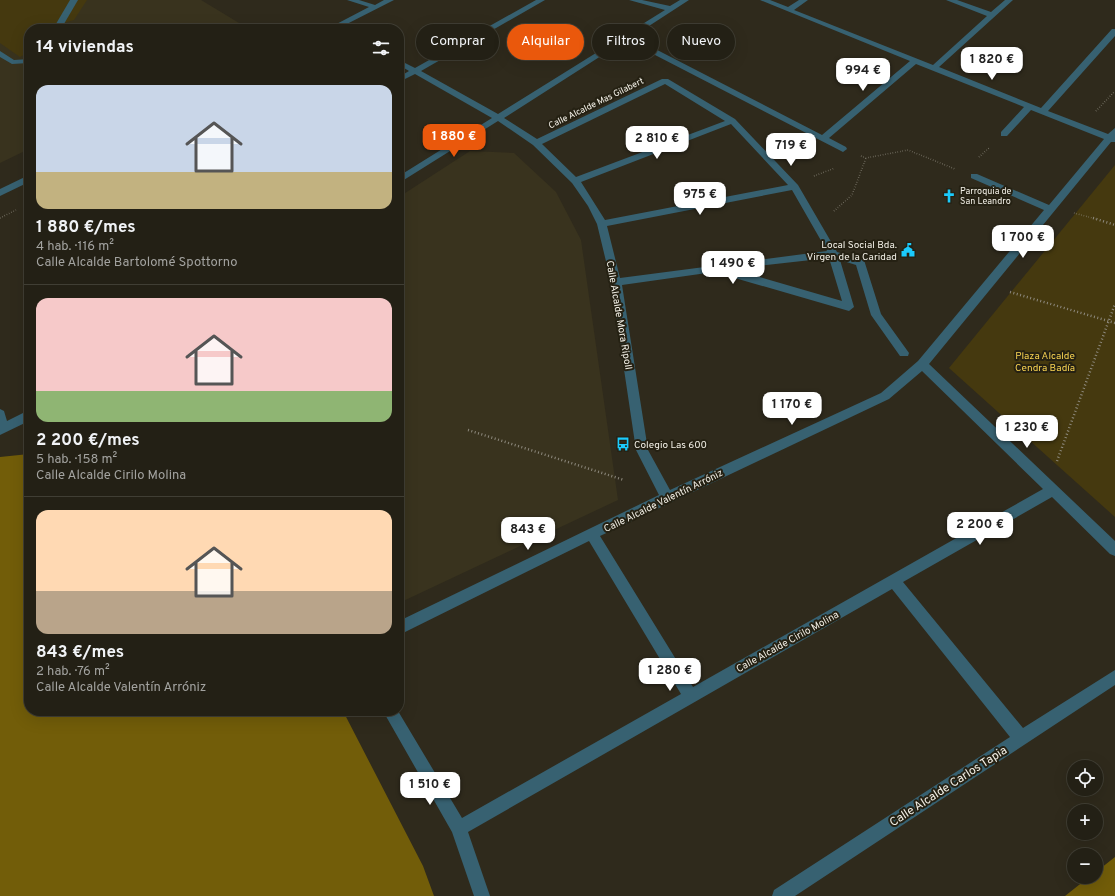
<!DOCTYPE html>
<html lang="es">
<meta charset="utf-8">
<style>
body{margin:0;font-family:Overpass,sans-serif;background:#2b281e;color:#f1f3f6;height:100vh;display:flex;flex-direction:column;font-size:15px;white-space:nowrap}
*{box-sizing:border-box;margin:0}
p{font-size:13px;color:#a3a3a0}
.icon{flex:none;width:22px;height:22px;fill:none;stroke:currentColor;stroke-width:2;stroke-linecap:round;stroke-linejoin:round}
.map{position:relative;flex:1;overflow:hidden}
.side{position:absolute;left:24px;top:24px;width:380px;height:692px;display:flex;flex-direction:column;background:#232015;border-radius:16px;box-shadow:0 4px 16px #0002,0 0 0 1px #403e34}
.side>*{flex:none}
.banner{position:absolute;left:416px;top:24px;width:380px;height:36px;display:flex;gap:8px}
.fabs{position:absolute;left:1067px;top:760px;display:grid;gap:8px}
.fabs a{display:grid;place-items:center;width:36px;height:36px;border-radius:50%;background:#232015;box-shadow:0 4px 16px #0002,0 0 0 1px #403e34;font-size:20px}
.price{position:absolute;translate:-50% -34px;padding:0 9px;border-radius:8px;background:#fff;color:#222;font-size:13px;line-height:26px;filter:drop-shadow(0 1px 2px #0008)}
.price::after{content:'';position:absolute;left:50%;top:24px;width:12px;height:9px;margin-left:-6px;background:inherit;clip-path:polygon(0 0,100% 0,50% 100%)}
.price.active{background:#ea580c;color:#fff}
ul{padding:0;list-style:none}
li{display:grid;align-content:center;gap:8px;height:212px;padding:0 12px}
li+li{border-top:1px solid #403e34}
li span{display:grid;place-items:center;height:124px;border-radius:12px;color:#555}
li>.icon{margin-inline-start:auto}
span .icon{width:72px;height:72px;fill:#fffc;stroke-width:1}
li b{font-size:17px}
h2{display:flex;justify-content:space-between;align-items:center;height:48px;padding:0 12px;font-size:17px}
.chip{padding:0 14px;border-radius:18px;background:#232015;box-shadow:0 4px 16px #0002,0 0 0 1px #403e34;font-size:14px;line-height:36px}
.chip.active{background:#ea580c;color:#fff}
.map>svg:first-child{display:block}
.built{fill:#39331e}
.green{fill:#45390f}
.forest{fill:#725d09}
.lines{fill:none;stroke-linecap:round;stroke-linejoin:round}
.path-far1{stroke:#8e8a7e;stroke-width:1.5;stroke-dasharray:0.5 2;stroke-linecap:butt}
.path{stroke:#8e8a7e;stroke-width:2.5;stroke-dasharray:1 2.5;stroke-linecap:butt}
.minor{fill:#376171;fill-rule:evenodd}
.labels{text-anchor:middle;stroke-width:4;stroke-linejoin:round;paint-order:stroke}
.far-street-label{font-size:9px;fill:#f3f0e7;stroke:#252113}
.far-poi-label{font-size:9px;fill:#f3f0e7;stroke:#252113;text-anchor:start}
.poi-label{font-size:10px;fill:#f3f0e7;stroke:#252113;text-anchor:end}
.street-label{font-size:10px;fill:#f3f0e7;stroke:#252113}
.park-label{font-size:10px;fill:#f8d351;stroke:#252113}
.near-street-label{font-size:12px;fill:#f3f0e7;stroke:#252113}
</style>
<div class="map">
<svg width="1115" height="896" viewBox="0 0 1115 896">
<rect width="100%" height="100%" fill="#2f2a1c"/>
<g class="built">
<polygon points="0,0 201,0 249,29 29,29 29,149 0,163"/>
<polygon points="470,151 514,153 556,192 581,240 618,500 399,603 399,197"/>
</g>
<g class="green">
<polygon points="0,0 87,0 74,20 60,24 53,29 29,29 29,52 20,57 0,43"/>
<polygon points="1115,165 1115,517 949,368"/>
</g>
<g class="forest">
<polygon points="29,454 29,711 343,711 423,866 434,896 0,896 0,457"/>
<polygon points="1115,857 1115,896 1065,896 1089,877 1096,877 1096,872"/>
</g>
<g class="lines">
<g class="path-far1">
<polyline points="1096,111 1115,91"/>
<polyline points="861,156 866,158 908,150 955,169"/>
<polyline points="979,157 989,148"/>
<polyline points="814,176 835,168"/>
<polyline points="834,211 852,195 866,158"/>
<polyline points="1074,213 1096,219"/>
<polyline points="0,218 16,210"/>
</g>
<g class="path">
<polyline points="1093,218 1115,225"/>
<polyline points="1010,292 1115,323"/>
<polyline points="468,430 624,480"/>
<polyline points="1057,461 1115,304"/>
</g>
<g class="minor">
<polygon points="70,0 78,0 61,29 53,29"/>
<polygon points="347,0 359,0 375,5 384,0 394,0 337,29 327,29 369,7"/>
<path d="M 536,0 L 545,0 L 421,71 L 498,114 L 665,10 L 629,0 L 642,0 L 670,6 L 680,0 L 689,0 L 632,37 L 822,135 L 910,61 L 760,0 L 770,0 L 788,7 L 799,0 L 808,0 L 794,10 L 933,65 L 987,16 L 946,0 L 957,0 L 991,12 L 1005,0 L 1013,0 L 939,67 L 1041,108 L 1112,29 L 1115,29 L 1115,36 L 1048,111 L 1108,134 L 1115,128 L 1115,142 L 1111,142 L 929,364 L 1115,541 L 1115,556 L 1110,554 L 1052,497 L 903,582 L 1023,728 L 1115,670 L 1115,685 L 795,896 L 772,896 L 774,890 L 1010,737 L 892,589 L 468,832 L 490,896 L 474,896 L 452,832 L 383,711 L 398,711 L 462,818 L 681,694 L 589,541 L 399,635 L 399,621 L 659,495 L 636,450 L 611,282 L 597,224 L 588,206 L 572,183 L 533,145 L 498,121 L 399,183 L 399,176 L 492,118 L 415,74 L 399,82 L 399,77 L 409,71 L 399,65 L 399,60 L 415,68 ZM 626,40 L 843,152 L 847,149 L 846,147 L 829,138 L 916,64 L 1024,107 L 1001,132 L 1001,136 L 1007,136 L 1031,110 L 1104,139 L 1049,205 L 977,174 L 971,174 L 971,178 L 1044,210 L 918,361 L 881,393 L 670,490 L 648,450 L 622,285 L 714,272 L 849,311 L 854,307 L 840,260 L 856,265 L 871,315 L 900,356 L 908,356 L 909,353 L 881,314 L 864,260 L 837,252 L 798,185 L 735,119 L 668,79 L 662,79 L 537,139 L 504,118 ZM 665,84 L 725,121 L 576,177 L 542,144 ZM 731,124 L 788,185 L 605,220 L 581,182 ZM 792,190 L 827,251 L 620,278 L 607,226 ZM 829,258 L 842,301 L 732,269 ZM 922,371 L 1043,489 L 693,687 L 600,536 L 889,399 Z"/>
<polygon points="0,51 14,60 29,59 29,63 12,64 0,57"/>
<polygon points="29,175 29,182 0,196 0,189"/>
<polygon points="0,409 4,411 7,421 29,410 29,421 0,435"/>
</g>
</g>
<defs>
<g id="church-bare" transform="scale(1.08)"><path d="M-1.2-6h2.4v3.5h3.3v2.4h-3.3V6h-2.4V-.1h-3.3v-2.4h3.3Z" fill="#1bcafc" stroke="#252113" stroke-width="2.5" paint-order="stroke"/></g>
<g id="civic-bare" transform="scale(1.08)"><path d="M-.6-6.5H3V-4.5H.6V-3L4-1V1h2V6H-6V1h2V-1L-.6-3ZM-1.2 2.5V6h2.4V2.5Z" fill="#1bcafc" stroke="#252113" stroke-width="2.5" paint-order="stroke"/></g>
<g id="bus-bare" transform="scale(1.08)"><path d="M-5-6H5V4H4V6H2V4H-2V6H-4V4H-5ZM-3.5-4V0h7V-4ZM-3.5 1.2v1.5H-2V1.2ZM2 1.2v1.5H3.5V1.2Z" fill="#1bcafc" stroke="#252113" stroke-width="2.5" paint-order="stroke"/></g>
</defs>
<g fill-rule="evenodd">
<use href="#church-bare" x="949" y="196"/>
<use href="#civic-bare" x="908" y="250"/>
<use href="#bus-bare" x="623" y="444"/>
</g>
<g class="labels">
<g class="far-street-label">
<text transform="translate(596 103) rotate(-26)" y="3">Calle Alcalde Mas Gilabert</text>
</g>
<g class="far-poi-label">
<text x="960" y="194">Parroquia de<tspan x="960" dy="10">San Leandro</tspan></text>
</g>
<g class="poi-label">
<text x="897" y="248">Local Social Bda.<tspan x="897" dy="12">Virgen de la Caridad</tspan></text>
<text x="634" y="448" text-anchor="start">Colegio Las 600</text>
</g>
<g class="street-label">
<text transform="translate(620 315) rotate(80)" y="4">Calle Alcalde Mora Ripoll</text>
<text transform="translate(663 500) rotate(-26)" y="4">Calle Alcalde Valentín Arróniz</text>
<text transform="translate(787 641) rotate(-29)" y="4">Calle Alcalde Cirilo Molina</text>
</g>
<g class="park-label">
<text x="1045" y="359">Plaza Alcalde<tspan x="1045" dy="12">Cendra Badía</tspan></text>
</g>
<g class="near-street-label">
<text transform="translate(948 786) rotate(-33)" y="4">Calle Alcalde Carlos Tapia</text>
</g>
</g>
</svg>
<div class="fabs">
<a><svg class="icon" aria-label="locate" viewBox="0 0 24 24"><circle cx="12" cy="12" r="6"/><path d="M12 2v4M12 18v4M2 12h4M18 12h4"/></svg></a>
<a>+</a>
<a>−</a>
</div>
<b class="price" style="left:992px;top:81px">1 820 €</b>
<b class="price" style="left:863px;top:92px">994 €</b>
<b class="price active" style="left:454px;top:158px">1 880 €</b>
<b class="price" style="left:657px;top:160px">2 810 €</b>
<b class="price" style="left:791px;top:167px">719 €</b>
<b class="price" style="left:700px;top:216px">975 €</b>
<b class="price" style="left:1023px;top:259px">1 700 €</b>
<b class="price" style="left:733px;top:285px">1 490 €</b>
<b class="price" style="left:792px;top:426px">1 170 €</b>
<b class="price" style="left:1027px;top:449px">1 230 €</b>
<b class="price" style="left:980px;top:546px">2 200 €</b>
<b class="price" style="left:528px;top:551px">843 €</b>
<b class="price" style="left:670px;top:692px">1 280 €</b>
<b class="price" style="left:430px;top:806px">1 510 €</b>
<div class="banner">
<a class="chip">Comprar</a>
<a class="chip active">Alquilar</a>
<a class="chip">Filtros</a>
<a class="chip">Nuevo</a>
</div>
<section class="side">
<h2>14 viviendas<svg class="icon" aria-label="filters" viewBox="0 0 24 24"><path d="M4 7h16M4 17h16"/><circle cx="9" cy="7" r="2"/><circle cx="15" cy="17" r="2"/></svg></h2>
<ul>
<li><span style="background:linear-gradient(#c9d6e8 70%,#c2b280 0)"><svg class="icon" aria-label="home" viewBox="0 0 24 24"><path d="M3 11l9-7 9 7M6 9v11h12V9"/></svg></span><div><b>1 880 €/mes</b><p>4 hab. · 116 m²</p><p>Calle Alcalde Bartolomé Spottorno</p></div></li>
<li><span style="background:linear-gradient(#f6c9c9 75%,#8fb573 0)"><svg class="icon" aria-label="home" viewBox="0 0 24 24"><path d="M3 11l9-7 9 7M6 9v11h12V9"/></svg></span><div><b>2 200 €/mes</b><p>5 hab. · 158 m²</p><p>Calle Alcalde Cirilo Molina</p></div></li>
<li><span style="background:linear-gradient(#ffd9b3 65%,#b9a48a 0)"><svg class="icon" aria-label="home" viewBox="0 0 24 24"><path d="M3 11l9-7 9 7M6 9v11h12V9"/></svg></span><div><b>843 €/mes</b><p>2 hab. · 76 m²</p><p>Calle Alcalde Valentín Arróniz</p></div></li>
</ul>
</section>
</div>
